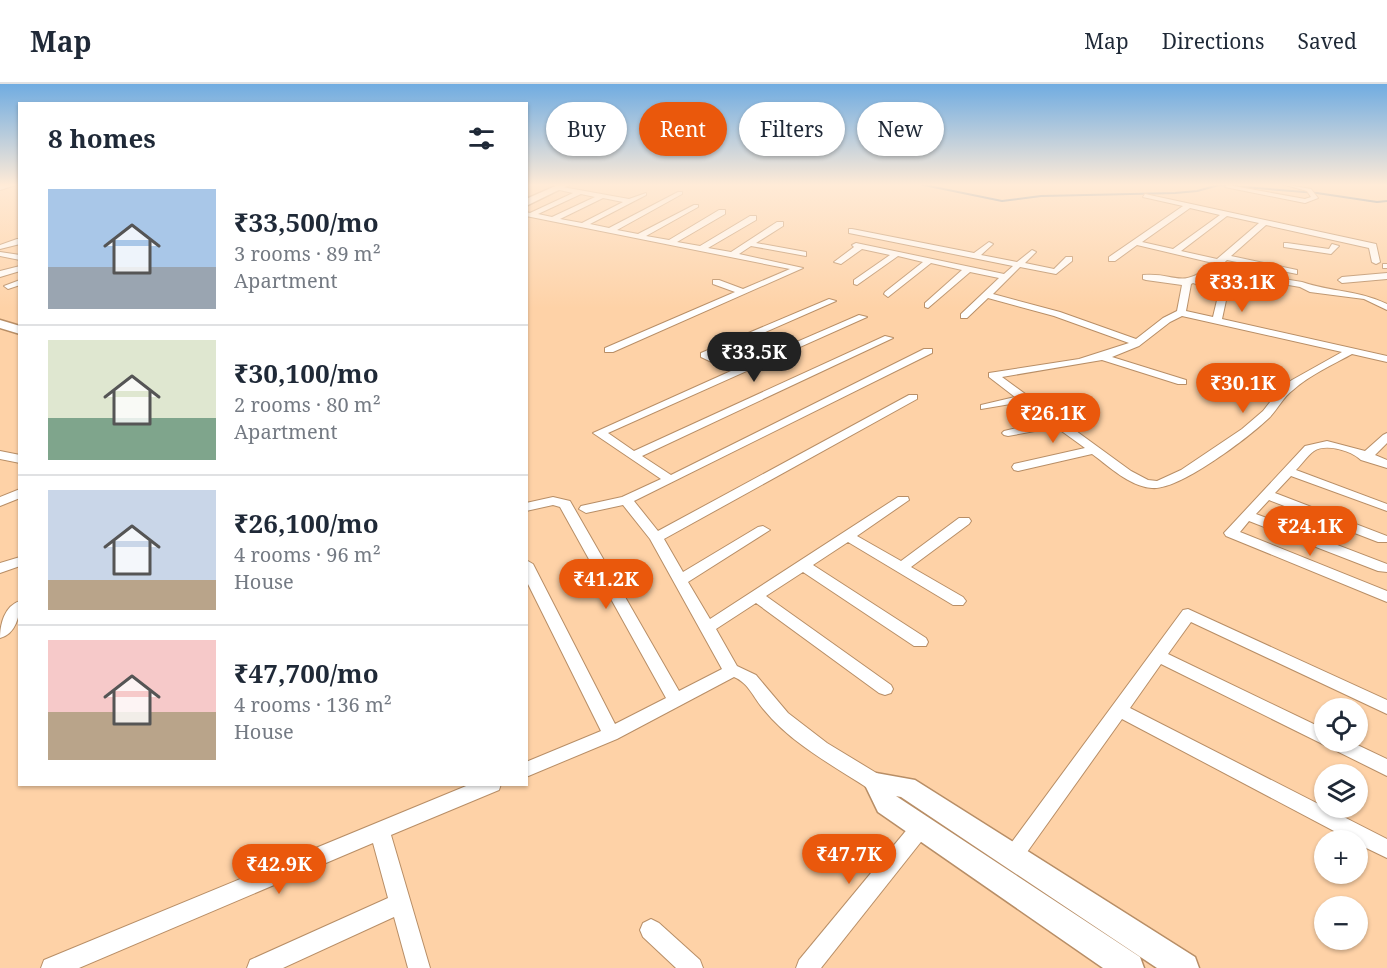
<!DOCTYPE html>
<meta charset="utf-8">
<style>
body{margin:0;font-family:"Noto Serif",serif;background:#f6f6f7;color:#1f2937;height:100vh;display:flex;flex-direction:column;font-size:22px;white-space:nowrap}
*{box-sizing:border-box;margin:0}
p{font-size:20px;color:#747a83}
.icon{flex:none;width:33px;height:33px;fill:none;stroke:currentColor;stroke-width:2;stroke-linecap:round;stroke-linejoin:round}
.map{position:relative;flex:1;overflow:hidden}
.sheet{position:absolute;left:18px;top:18px;width:510px;height:684px;display:flex;flex-direction:column;background:#fff;border-radius:0px;box-shadow:0 2px 4px #0004}
.sheet>*{flex:none}
.hud{position:absolute;left:546px;top:18px;width:570px;height:54px;display:flex;gap:12px}
.buttons{position:absolute;left:1314px;top:614px;display:grid;gap:12px}
.buttons a{display:grid;place-items:center;width:54px;height:54px;border-radius:50%;background:#fff;box-shadow:0 2px 4px #0004;font-size:30px}
.price{position:absolute;translate:-50% -51px;padding:0 14px;border-radius:21px;background:#ea580c;color:#fff;font-size:20px;line-height:39px;filter:drop-shadow(0 2px 3px #0008)}
.price::after{content:'';position:absolute;left:50%;top:36px;width:18px;height:14px;margin-left:-9px;background:inherit;clip-path:polygon(0 0,100% 0,50% 100%)}
.price.on{background:#222;color:#fff}
ul{padding:0;list-style:none}
li{display:flex;align-items:center;gap:18px;height:150px;padding:0 30px}
li+li{border-top:2px solid #e0e1e3}
li span{display:grid;place-items:center;flex:none;width:168px;height:120px;border-radius:0px;color:#555}
li>.icon{margin-inline-start:auto}
span .icon{width:72px;height:72px;fill:#fffc;stroke-width:1}
li b{font-size:26px}
h2{display:flex;justify-content:space-between;align-items:center;height:72px;padding:0 30px;font-size:26px}
.tag{padding:0 21px;border-radius:27px;background:#fff;box-shadow:0 2px 4px #0004;font-size:21px;line-height:54px}
.tag.on{background:#ea580c;color:#fff}
header{display:flex;align-items:center;gap:36px;box-sizing:border-box;height:84px;padding:0 30px;background:#fff;border-bottom:2px solid #e0e1e3}
header strong{font-size:28px}
nav{display:flex;gap:33px;margin-inline-start:auto;font-size:21px}
.map>svg:first-child{display:block}
.lines{fill:none;stroke-linecap:round;stroke-linejoin:round}
.stream{stroke:#477296;stroke-width:2}
.minor-casing{stroke:#b88e66;stroke-width:2}
.tertiary-casing{stroke:#b88e66;stroke-width:3}
.secondary-casing{stroke:#b88e66;stroke-width:2}
.minor{fill:#fff;fill-rule:evenodd}
.tertiary{fill:#fff;fill-rule:evenodd}
.secondary{fill:#fff;fill-rule:evenodd}
</style>
<header>
<strong>Map</strong>
<nav><a>Map</a><a>Directions</a><a>Saved</a></nav>
</header>
<div class="map">
<svg width="1387" height="884" viewBox="0 0 1387 884">
<rect width="100%" height="100%" fill="#fed2a7"/>
<g class="lines">
<polyline class="stream" points="919,100 1002,117 1041,112 1175,109 1197,107 1219,101 1317,109 1377,118 1387,117"/>
<g class="minor-casing">
<g id="minor">
<polygon points="1282,100 1311,105 1318,114 1305,119 1225,103 1228,101 1305,115 1311,113 1307,107"/>
<path d="M 557,102 L 629,115 L 646,109 L 646,111 L 590,140 L 609,144 L 678,108 L 682,108 L 682,110 L 617,146 L 638,150 L 694,121 L 698,121 L 698,123 L 646,152 L 669,156 L 719,126 L 725,126 L 725,130 L 677,158 L 700,162 L 750,132 L 756,132 L 756,136 L 708,164 L 731,168 L 777,138 L 783,138 L 783,142 L 756,159 L 806,168 L 806,172 L 751,162 L 739,170 L 803,184 L 613,268 L 605,268 L 605,264 L 735,208 L 713,200 L 713,196 L 719,196 L 743,205 L 790,185 L 526,132 L 526,128 L 530,129 L 573,109 L 555,105 ZM 581,110 L 595,113 L 552,133 L 538,130 ZM 603,114 L 623,118 L 582,139 L 560,135 Z"/>
<path d="M 1145,110 L 1376,160 L 1380,178 L 1376,180 L 1372,178 L 1369,164 L 1266,141 L 1231,172 L 1297,186 L 1297,190 L 1227,176 L 1218,184 L 1302,198 C 1331,208 1358,206 1387,220 L 1387,226 L 1364,215 L 1310,208 L 1300,203 L 1213,188 L 1201,196 L 1228,207 L 1222,235 L 1387,272 L 1387,278 L 1352,270 C 1332,281 1310,291 1293,306 C 1283,313 1278,325 1269,334 C 1249,353 1179,407 1152,404 C 1129,402 1110,383 1092,370 L 1018,387 L 1014,386 L 1012,383 L 1014,380 L 1085,364 L 1056,343 L 1008,352 L 1004,351 L 1002,349 L 1004,347 L 1048,337 L 1022,318 L 981,325 L 981,321 L 1015,313 L 989,293 L 989,289 L 1079,275 L 1129,259 L 1054,232 L 988,214 L 967,234 L 961,234 L 961,230 L 999,194 L 970,188 L 928,224 L 925,223 L 925,219 L 962,186 L 931,179 L 888,213 L 884,210 L 885,208 L 923,178 L 898,172 L 857,201 L 854,200 L 854,196 L 890,171 L 862,165 L 841,180 L 834,178 L 854,163 L 852,161 L 856,159 L 1004,190 L 1013,182 L 849,149 L 849,145 L 852,145 L 974,169 L 989,158 L 993,160 L 981,171 L 1017,178 L 1032,166 L 1036,168 L 1025,179 L 1054,185 L 1066,173 L 1072,173 L 1072,177 L 1056,190 L 1020,183 L 993,210 L 1060,228 L 1136,255 L 1163,234 L 1177,227 L 1182,201 L 1146,196 L 1143,195 L 1143,191 C 1177,188 1181,207 1213,179 L 1137,161 L 1115,177 L 1109,177 L 1109,173 L 1183,122 L 1143,113 ZM 1190,124 L 1220,131 L 1173,165 L 1142,158 ZM 1227,132 L 1259,139 L 1217,175 L 1181,167 ZM 1193,199 L 1219,208 L 1213,233 L 1186,227 L 1191,200 ZM 1182,232 L 1342,268 L 1292,296 L 1281,304 L 1263,327 L 1242,345 L 1181,386 L 1157,397 L 1148,396 L 1131,387 L 1002,293 L 1102,276 L 1178,300 L 1186,300 L 1186,296 L 1112,273 L 1139,262 L 1170,238 Z"/>
<polygon points="17,155 20,155 20,160 0,165 0,161"/>
<polygon points="1287,159 1329,165 1332,160 1339,162 1331,170 1284,163 1284,159"/>
<polygon points="0,168 20,171 20,176 0,172"/>
<rect x="1383" y="180" width="4" height="4"/>
<polygon points="20,182 20,187 0,193 0,187"/>
<polygon points="1387,189 1387,195 1342,199 1338,196 1342,193"/>
<polygon points="20,196 20,201 8,205 4,202"/>
<path d="M 829,215 L 836,217 L 713,271 L 739,283 L 859,231 L 867,233 L 608,349 L 634,367 L 885,252 L 893,254 L 642,372 L 671,391 L 924,265 L 932,265 L 932,269 L 634,417 L 658,447 L 909,311 L 917,311 L 917,315 L 664,455 L 683,488 L 758,443 L 763,442 L 770,446 L 688,498 L 710,535 L 898,413 L 908,413 L 909,416 L 857,452 L 901,477 L 959,434 L 969,434 L 971,437 L 969,440 L 911,483 L 963,513 L 966,517 L 963,521 L 953,521 L 848,458 L 813,481 L 926,554 L 928,558 L 926,562 L 914,562 L 803,488 L 766,512 L 891,601 L 893,605 L 891,609 L 885,611 L 879,609 L 756,519 L 716,545 L 737,582 L 756,591 L 788,629 L 827,659 L 883,693 L 885,699 L 883,705 L 876,707 L 869,705 C 834,682 792,660 765,627 C 754,615 749,599 734,593 L 617,655 L 526,693 L 526,678 L 601,647 L 526,496 L 526,476 L 533,480 L 615,640 L 666,614 L 560,423 L 553,421 L 526,427 L 526,419 L 553,413 L 570,417 L 679,607 L 722,585 L 650,455 L 623,421 L 586,429 L 579,425 L 581,422 L 622,413 L 661,395 L 593,349 L 731,287 L 701,273 L 701,269 Z"/>
<path d="M 1387,349 L 1387,359 L 1375,371 L 1387,376 L 1387,384 L 1361,376 C 1352,367 1326,359 1314,367 C 1307,372 1302,380 1296,386 L 1387,420 L 1387,427 L 1291,392 L 1275,409 L 1387,452 L 1387,458 L 1378,458 L 1269,416 L 1256,430 L 1387,480 L 1387,488 L 1378,487 L 1249,437 L 1240,448 L 1387,507 L 1387,518 L 1226,452 L 1224,449 L 1305,362 L 1327,357 L 1365,367 L 1383,351 Z"/>
<polygon points="0,367 20,371 20,379 0,375"/>
<polygon points="20,405 20,414 0,422 0,413"/>
<polygon points="20,473 20,482 0,489 0,479"/>
<path d="M 20,517 C 20,531 16,550 0,554 C 0,541 4,522 20,517 Z"/>
<polygon points="1188,525 1387,616 1387,630 1191,538 1168,570 1324,645 1324,657 1349,657 1387,675 1387,692 1161,580 1130,624 1387,755 1387,774 1358,760 1358,756 1351,756 1122,635 1020,778 1013,781 1006,778 1003,772 1006,766 1183,526"/>
<polygon points="471,700 501,700 499,706 391,751 430,884 408,884 394,833 283,884 247,884 250,876 388,814 373,759 79,884 41,884 44,876"/>
<polygon points="921,734 928,737 931,743 928,749 821,884 796,884 799,876 914,737"/>
<polygon points="651,835 659,839 700,876 703,884 676,884 643,853 640,846 643,839"/>
</g>
</g>
<g class="tertiary-casing">
<g id="tertiary">
<polygon points="560,100 571,100 526,122 526,115"/>
<polygon points="0,236 20,242 20,250 0,244"/>
<polygon points="876,689 915,696 1195,873 1199,884 1157,884 901,713 896,712 1140,873 1144,884 1103,884 878,728 864,699 867,692"/>
</g>
</g>
<g class="secondary-casing">
<polygon id="secondary" points="0,100 19,100 0,106"/>
</g>
<use href="#minor" class="minor"/>
<use href="#tertiary" class="tertiary"/>
<use href="#secondary" class="secondary"/>
</g>
<linearGradient id="sky" x2="0" y2="1"><stop stop-color="#70ace1"/><stop offset="0.45" stop-color="#ffebd7"/><stop offset="1" stop-color="#ffebd7" stop-opacity="0"/></linearGradient>
<rect width="1387" height="224" fill="url(#sky)"/>
</svg>
<div class="buttons">
<a><svg class="icon" aria-label="locate" viewBox="0 0 24 24"><circle cx="12" cy="12" r="6"/><path d="M12 2v4M12 18v4M2 12h4M18 12h4"/></svg></a>
<a><svg class="icon" aria-label="layers" viewBox="0 0 24 24"><path d="M12 4l9 5-9 5-9-5zM3 14l9 5 9-5"/></svg></a>
<a>+</a>
<a>−</a>
</div>
<b class="price" style="left:1242px;top:229px">₹33.1K</b>
<b class="price on" style="left:754px;top:299px">₹33.5K</b>
<b class="price" style="left:1243px;top:330px">₹30.1K</b>
<b class="price" style="left:1053px;top:360px">₹26.1K</b>
<b class="price" style="left:1310px;top:473px">₹24.1K</b>
<b class="price" style="left:606px;top:526px">₹41.2K</b>
<b class="price" style="left:849px;top:801px">₹47.7K</b>
<b class="price" style="left:279px;top:811px">₹42.9K</b>
<div class="hud">
<a class="tag">Buy</a>
<a class="tag on">Rent</a>
<a class="tag">Filters</a>
<a class="tag">New</a>
</div>
<section class="sheet">
<h2>8 homes<svg class="icon" aria-label="filters" viewBox="0 0 24 24"><path d="M4 7h16M4 17h16"/><circle cx="9" cy="7" r="2"/><circle cx="15" cy="17" r="2"/></svg></h2>
<ul>
<li><span style="background:linear-gradient(#a9c7e8 65%,#9aa5b1 0)"><svg class="icon" aria-label="home" viewBox="0 0 24 24"><path d="M3 11l9-7 9 7M6 9v11h12V9"/></svg></span><div><b>₹33,500/mo</b><p>3 rooms · 89 m²</p><p>Apartment</p></div></li>
<li><span style="background:linear-gradient(#dfe7d0 65%,#7fa58c 0)"><svg class="icon" aria-label="home" viewBox="0 0 24 24"><path d="M3 11l9-7 9 7M6 9v11h12V9"/></svg></span><div><b>₹30,100/mo</b><p>2 rooms · 80 m²</p><p>Apartment</p></div></li>
<li><span style="background:linear-gradient(#c9d6e8 75%,#b9a48a 0)"><svg class="icon" aria-label="home" viewBox="0 0 24 24"><path d="M3 11l9-7 9 7M6 9v11h12V9"/></svg></span><div><b>₹26,100/mo</b><p>4 rooms · 96 m²</p><p>House</p></div></li>
<li><span style="background:linear-gradient(#f6c9c9 60%,#b9a48a 0)"><svg class="icon" aria-label="home" viewBox="0 0 24 24"><path d="M3 11l9-7 9 7M6 9v11h12V9"/></svg></span><div><b>₹47,700/mo</b><p>4 rooms · 136 m²</p><p>House</p></div></li>
</ul>
</section>
</div>
